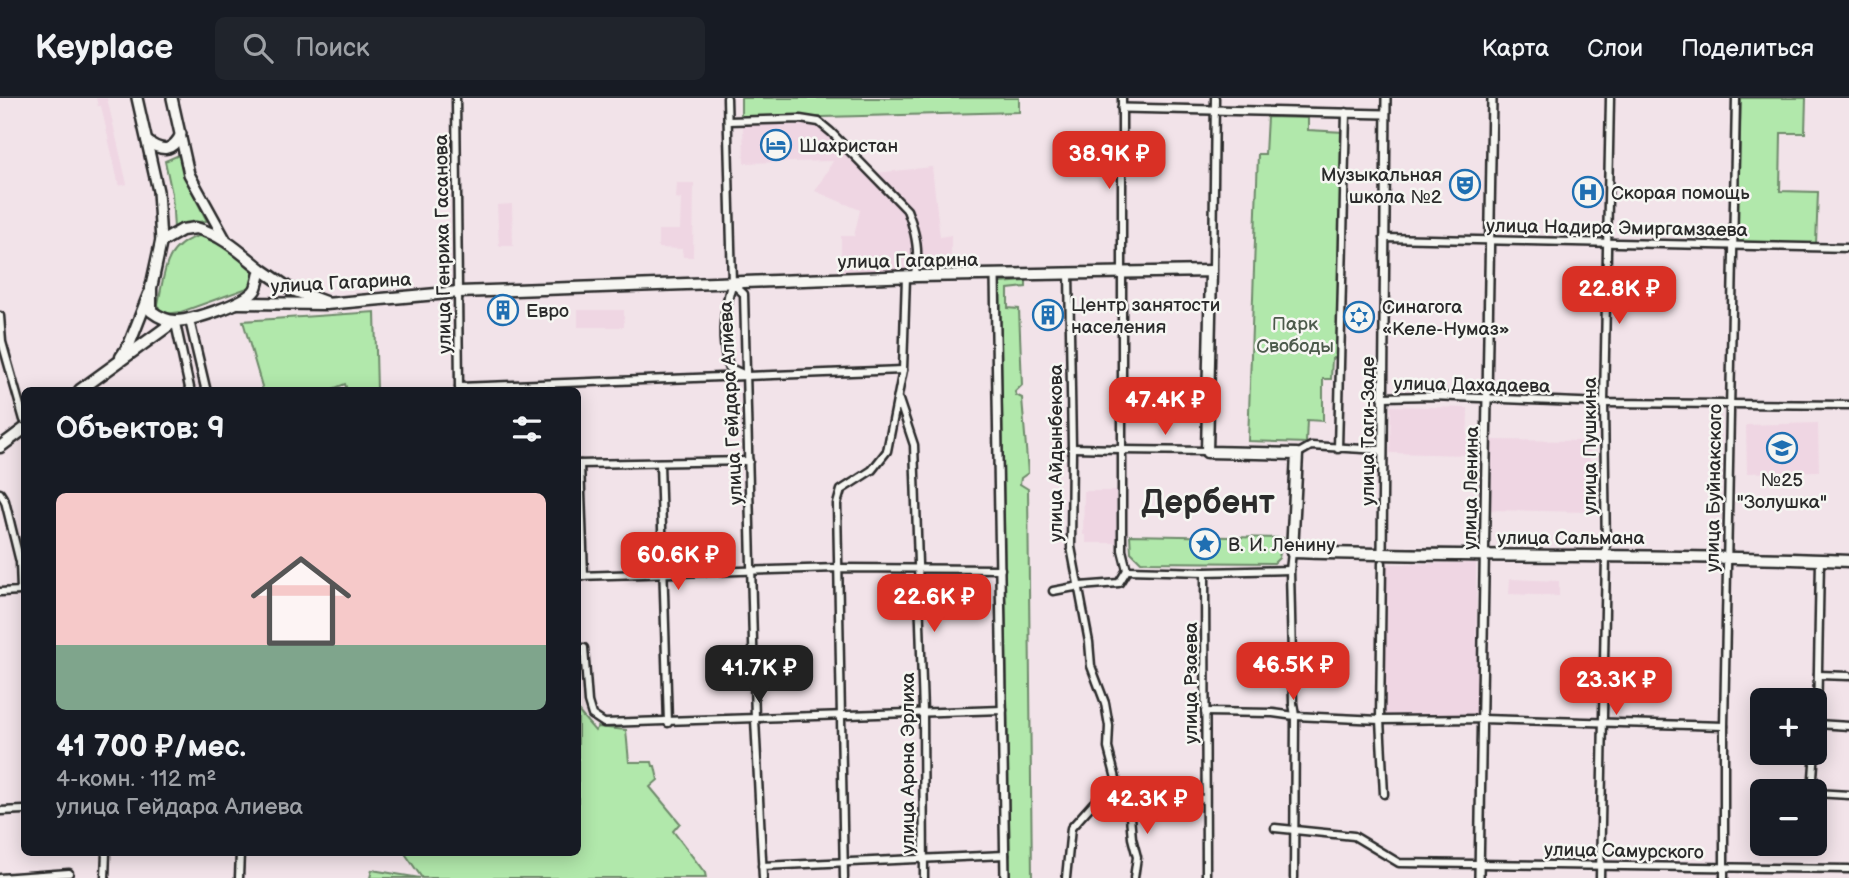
<!DOCTYPE html>
<html lang="ru">
<meta charset="utf-8">
<style>
body{margin:0;font-family:"Balsamiq Sans",sans-serif;background:#20242c;color:#f1f3f6;height:100vh;display:flex;flex-direction:column;font-size:26px;white-space:nowrap}
*{box-sizing:border-box;margin:0}
p{font-size:23px;color:#9ea1a6}
.icon{flex:none;width:38px;height:38px;fill:none;stroke:currentColor;stroke-width:2;stroke-linecap:round;stroke-linejoin:round}
.map{position:relative;flex:1;overflow:hidden}
.panel{position:absolute;left:21px;top:289px;width:560px;height:469px;display:flex;flex-direction:column;background:#171b24;border-radius:10px;box-shadow:0 4px 18px #0003}
.panel>*{flex:none}
.tools{position:absolute;left:1750px;top:590px;display:grid;gap:14px}
.tools a{display:grid;place-items:center;width:77px;height:77px;border-radius:10px;background:#171b24;box-shadow:0 4px 18px #0003;font-size:35px}
.price{position:absolute;translate:-50% -60px;padding:0 16px;border-radius:14px;background:#d93025;color:#fff;font-size:23px;line-height:46px;filter:drop-shadow(0 2px 4px #0008)}
.price::after{content:'';position:absolute;left:50%;top:42px;width:21px;height:16px;margin-left:-10px;background:inherit;clip-path:polygon(0 0,100% 0,50% 100%)}
.price.on{background:#222;color:#fff}
ul{padding:0;list-style:none}
li{display:grid;align-content:center;gap:14px;height:371px;padding:0 35px}
li+li{border-top:2px solid #363941}
li span{display:grid;place-items:center;height:217px;border-radius:10px;color:#555}
li>.icon{margin-inline-start:auto}
span .icon{width:126px;height:126px;fill:#fffc;stroke-width:1}
li b{font-size:30px}
h2{display:flex;justify-content:space-between;align-items:center;height:84px;padding:0 35px;font-size:30px}
header{display:flex;align-items:center;gap:42px;box-sizing:border-box;height:98px;padding:0 35px;background:#171b24;border-bottom:2px solid #363941}
header strong{font-size:33px}
nav{display:flex;gap:38px;margin-inline-start:auto;font-size:24px}
.search{width:490px;height:63px;background:#20242c;display:flex;align-items:center;gap:18px;box-sizing:border-box;padding:0 24px;border-radius:10px;color:#9ea1a6;font-size:26px}
.map>svg:first-child{display:block}
.built{fill:#efd6e3}
.green{fill:#b1e8ab;stroke:#6e8a6b;stroke-width:2}
.lines{fill:none;stroke-linecap:round;stroke-linejoin:round}
.minor-casing{stroke:#2b2b2b;stroke-width:11}
.tertiary-casing{stroke:#2b2b2b;stroke-width:12}
.secondary-casing{stroke:#2b2b2b;stroke-width:14}
.primary-casing{stroke:#2b2b2b;stroke-width:15}
.minor{stroke:#f6f6f2;stroke-width:6}
.tertiary{stroke:#f6f6f2;stroke-width:7}
.secondary{stroke:#f6f6f2;stroke-width:9}
.primary{stroke:#f6f6f2;stroke-width:10}
.labels{text-anchor:middle;stroke-width:5;stroke-linejoin:round;paint-order:stroke}
.poi-label{font-size:19px;fill:#2b2b2b;stroke:#f6f6f2;text-anchor:start}
.street-label{font-size:19px;fill:#2b2b2b;stroke:#f6f6f2}
.park-label{font-size:19px;fill:#4c5a4b;stroke:#f6f6f2}
.town-label{font-size:33px;font-weight:bold;fill:#2b2b2b;stroke:#f6f6f2}
</style>
<header>
<strong>Keyplace</strong>
<div class="search"><svg class="icon" aria-label="search" viewBox="0 0 24 24"><circle cx="10" cy="10" r="6"/><path d="M15 15l6 6"/></svg>Поиск</div>
<nav><a>Карта</a><a>Слои</a><a>Поделиться</a></nav>
</header>
<div class="map">
<svg width="1849" height="780" viewBox="0 0 1849 780">
<rect width="100%" height="100%" fill="#f2e3e9"/>
<filter id="ink" filterUnits="userSpaceOnUse"><feTurbulence type="fractalNoise" baseFrequency=".0143" numOctaves="2"/><feDisplacementMap in="SourceGraphic" scale="14" xChannelSelector="R" yChannelSelector="G"/><feConvolveMatrix kernelMatrix="1 2 1 2 8 2 1 2 1" color-interpolation-filters="sRGB"/></filter>
<g filter="url(#ink)">
<g class="built">
<polygon points="96,0 107,0 127,86 119,88 101,8 98,8"/>
<polygon points="743,25 819,28 866,76 932,69 940,139 951,137 951,174 841,176 841,138 854,138 860,112 815,93 833,63 744,65"/>
<polygon points="677,85 694,85 693,159 683,159 682,151 658,150 658,132 680,132 681,101 676,100"/>
<polygon points="512,106 513,148 499,148 497,107"/>
<rect x="578" y="212" width="46" height="17"/>
<polygon points="1391,308 1468,310 1467,357 1390,355"/>
<polygon points="1818,325 1819,373 1747,375 1746,327"/>
<polygon points="1491,342 1590,343 1589,414 1489,412"/>
<polygon points="1084,393 1116,393 1116,445 1086,445 1086,437 1083,437"/>
<polygon points="1476,465 1477,617 1383,618 1384,466"/>
<polygon points="1510,481 1559,483 1559,498 1509,496"/>
</g>
<g class="green">
<polygon points="741,0 1019,0 1019,14 741,21"/>
<polygon points="1741,0 1806,0 1805,35 1781,35 1780,93 1818,94 1816,146 1737,144"/>
<polygon points="1267,19 1308,20 1308,32 1344,34 1338,259 1332,260 1331,281 1323,281 1323,323 1307,322 1306,345 1248,343 1258,56 1265,56"/>
<polygon points="179,57 184,78 207,123 189,125 174,131 172,96 165,63"/>
<path d="M 198,138 C 222,140 241,157 255,176 L 253,188 L 181,214 L 165,216 L 159,211 L 158,206 C 165,175 163,149 198,138 Z"/>
<polygon points="1026,183 1026,189 1008,191 1008,210 1019,211 1022,287 1015,294 1016,297 1022,300 1028,375 1021,380 1020,386 1028,391 1032,780 1010,780 1000,185"/>
<polygon points="375,214 377,292 347,292 345,286 330,292 263,292 243,223"/>
<polygon points="1130,437 1283,440 1279,460 1274,465 1141,464 1131,454"/>
<polygon points="578,613 595,633 598,629 626,632 629,664 652,664 653,668 655,668 658,682 650,689 680,725 673,733 705,775 706,780 422,780 404,754 578,754"/>
<polygon points="372,772 420,780 370,780"/>
</g>
<g class="lines">
<g class="minor-casing">
<g id="minor">
<polyline points="456,0 459,290"/>
<polyline points="727,0 732,185 744,196 755,621 763,780"/>
<polyline points="1122,0 1122,452 1127,472"/>
<path d="M 728,23 L 800,21 L 819,24 L 831,34 L 907,112 C 913,126 918,146 917,160 C 917,168 914,171 916,178"/>
<polyline points="1384,140 1849,150"/>
<polyline points="1213,171 1215,0"/>
<polyline points="1069,175 1072,350 1071,449 1089,544 1091,568 1105,605 1109,628 1108,650 1120,696"/>
<polyline points="0,218 2,244 24,322"/>
<polyline points="459,289 903,272"/>
<polyline points="1382,299 1432,298 1604,305 1849,307"/>
<polyline points="899,302 914,347 923,614 924,780"/>
<polyline points="1072,350 1121,351"/>
<polyline points="1338,351 1346,14"/>
<polyline points="1121,352 1209,353"/>
<polyline points="1297,356 1311,348 1381,352"/>
<polyline points="660,365 668,625"/>
<polyline points="578,366 749,363"/>
<polyline points="580,366 584,478"/>
<polyline points="0,395 5,403 20,464 21,493 0,494"/>
<polyline points="1292,454 1290,472 1293,605 1295,618 1294,780"/>
<polyline points="1382,465 1380,622 1384,696"/>
<polyline points="1127,472 1205,474 1290,472"/>
<polyline points="1205,474 1206,780"/>
<polyline points="578,478 838,470 1001,471"/>
<polyline points="1053,493 1080,488 1119,485 1127,472"/>
<polyline points="578,550 584,550 588,604 592,617 604,625 1003,612"/>
<polyline points="1818,577 1849,578"/>
<polyline points="1205,614 1273,615 1295,618 1380,622 1482,621 1724,628"/>
<polyline points="1817,626 1849,628"/>
<polyline points="1812,693 1817,626 1820,462"/>
<polyline points="1815,695 1849,697"/>
<polyline points="1128,697 1132,740 1137,759 1134,780"/>
<polyline points="0,713 24,712"/>
<polyline points="1275,730 1354,738 1399,765 1849,771"/>
<polyline points="762,768 1005,757"/>
<polyline points="0,780 69,775"/>
<polyline points="105,780 106,754"/>
<polyline points="239,780 240,754"/>
<polyline points="844,780 837,406 841,392 872,372 887,353 903,272 906,178"/>
<polyline points="1066,780 1071,730 1097,701 1120,696 1205,701"/>
<polyline points="1600,780 1606,457 1604,305 1610,0"/>
<polyline points="1724,780 1724,628 1736,0"/>
</g>
</g>
<g class="tertiary-casing">
<g id="tertiary">
<polyline points="1122,10 1385,16"/>
<polyline points="995,177 1005,780"/>
<path d="M 732,185 C 724,212 721,243 729,270 L 746,278"/>
<polyline points="189,220 206,292"/>
<polyline points="175,223 190,292"/>
<polyline points="1382,457 1386,0"/>
<polyline points="1479,780 1492,0"/>
</g>
</g>
<g class="secondary-casing">
<g id="secondary">
<polyline points="137,0 158,93 161,144"/>
<polyline points="172,0 189,76 225,141"/>
<path d="M 147,43 C 162,54 172,54 181,36"/>
</g>
</g>
<g class="primary-casing">
<g id="primary">
<path d="M 196,130 C 223,137 240,154 261,171 C 259,177 258,187 255,192 C 245,206 193,222 176,223 C 166,223 159,219 151,213 L 151,190 L 161,144 L 182,132 Z"/>
<polyline points="261,171 290,191 325,204"/>
<polyline points="237,205 326,206 459,194 916,178 1211,173 1207,354 1297,356 1292,454"/>
<polyline points="121,259 129,247 149,196"/>
<polyline points="80,292 175,223"/>
<polyline points="0,349 24,331"/>
<path d="M 1292,454 C 1478,460 1663,455 1849,463"/>
</g>
</g>
<use href="#minor" class="minor"/>
<use href="#tertiary" class="tertiary"/>
<use href="#secondary" class="secondary"/>
<use href="#primary" class="primary"/>
</g>
</g>
<defs>
<g id="hotel-ring" transform="scale(1.575)"><circle r="9.5" fill="#f6f6f2" stroke="#1f6fb2" stroke-width="1.5"/><path d="M-6-4.5h1.5V1H6V5H4.5V3h-9V5H-6ZM-4 0a1.8 1.8 0 1 1 3.6 0ZM.5 0V-2.5h3Q6-2.5 6 0Z" fill="#1f6fb2"/></g>
<g id="theatre-ring" transform="scale(1.575)"><circle r="9.5" fill="#f6f6f2" stroke="#1f6fb2" stroke-width="1.5"/><path d="M-5-5.5Q0-4 5-5.5V0Q5 5 0 6Q-5 5-5 0ZM-3.3-2.5H-1v1.5H-3.3ZM1-2.5H3.3v1.5H1ZM-2.8 1Q0 5.5 2.8 1Z" fill="#1f6fb2"/></g>
<g id="hospital-ring" transform="scale(1.575)"><circle r="9.5" fill="#f6f6f2" stroke="#1f6fb2" stroke-width="1.5"/><path d="M-5-5h3v3.5h4V-5h3V5h-3V1.5h-4V5h-3Z" fill="#1f6fb2"/></g>
<g id="building-ring" transform="scale(1.575)"><circle r="9.5" fill="#f6f6f2" stroke="#1f6fb2" stroke-width="1.5"/><path d="M-4-6H4V6H1V3H-1V6H-4ZM-2.5-4.3h1.7v1.8h-1.7ZM.8-4.3h1.7v1.8H.8ZM-2.5-1h1.7V.8h-1.7ZM.8-1h1.7V.8H.8Z" fill="#1f6fb2"/></g>
<g id="synagogue-ring" transform="scale(1.575)"><circle r="9.5" fill="#f6f6f2" stroke="#1f6fb2" stroke-width="1.5"/><path d="M0-6.5L5.6 3.2H-5.6ZM0 6.5L5.6-3.2H-5.6Z" fill="#1f6fb2"/></g>
<g id="school-ring" transform="scale(1.575)"><circle r="9.5" fill="#f6f6f2" stroke="#1f6fb2" stroke-width="1.5"/><path d="M0-5L7-2L0 1L-7-2ZM-4 1L0 2.5L4 1V4Q0 6-4 4Z" fill="#1f6fb2"/></g>
<g id="sight-ring" transform="scale(1.575)"><circle r="9.5" fill="#f6f6f2" stroke="#1f6fb2" stroke-width="1.5"/><path d="M0-6L1.8-2.2L6-1.7L2.9 1.2L3.7 5.4L0 3.3L-3.7 5.4L-2.9 1.2L-6-1.7L-1.8-2.2Z" fill="#1f6fb2"/></g>
</defs>
<g fill-rule="evenodd">
<use href="#hotel-ring" x="776" y="47"/>
<use href="#theatre-ring" x="1465" y="87"/>
<use href="#hospital-ring" x="1588" y="94"/>
<use href="#building-ring" x="503" y="212"/>
<use href="#building-ring" x="1048" y="217"/>
<use href="#synagogue-ring" x="1359" y="219"/>
<use href="#school-ring" x="1782" y="350"/>
<use href="#sight-ring" x="1205" y="446"/>
</g>
<g class="labels">
<g class="poi-label">
<text x="799" y="54">Шахристан</text>
<text x="1442" y="83" text-anchor="end">Музыкальная<tspan x="1442" dy="22">школа №2</tspan></text>
<text x="1611" y="101">Скорая помощь</text>
<text x="1071" y="213">Центр занятости<tspan x="1071" dy="22">населения</tspan></text>
<text x="1382" y="215">Синагога<tspan x="1382" dy="22">«Келе-Нумаз»</tspan></text>
<text x="526" y="219">Евро</text>
<text x="1782" y="388" text-anchor="middle">№25<tspan x="1782" dy="22">"Золушка"</tspan></text>
<text x="1228" y="453">В. И. Ленину</text>
</g>
<g class="street-label">
<text transform="translate(1617 129) rotate(1)" y="7">улица Надира Эмиргамзаева</text>
<text transform="translate(442 146) rotate(-91)" y="7">улица Генриха Гасанова</text>
<text transform="translate(908 162) rotate(-1)" y="7">улица Гагарина</text>
<text transform="translate(341 184) rotate(-3)" y="7">улица Гагарина</text>
<text transform="translate(1472 286) rotate(1)" y="7">улица Дахадаева</text>
<text transform="translate(730 305) rotate(-93)" y="7">улица Гейдара Алиева</text>
<text transform="translate(1367 333) rotate(-90)" y="7">улица Таги-Заде</text>
<text transform="translate(1589 348) rotate(-90)" y="7">улица Пушкина</text>
<text transform="translate(1055 355) rotate(-90)" y="7">улица Айдынбекова</text>
<text transform="translate(1470 390) rotate(-89)" y="7">улица Ленина</text>
<text transform="translate(1713 390) rotate(-89)" y="7">улица Буйнакского</text>
<text x="1571" y="446">улица Сальмана</text>
<text transform="translate(1190 585) rotate(-90)" y="7">улица Рзаева</text>
<text transform="translate(907 665) rotate(-90)" y="7">улица Арона Эрлиха</text>
<text transform="translate(1624 752) rotate(1)" y="7">улица Самурского</text>
</g>
<g class="park-label">
<text x="1295" y="232">Парк<tspan x="1295" dy="22">Свободы</tspan></text>
</g>
<g class="town-label">
<text x="1208" y="415">Дербент</text>
</g>
</g>
</svg>
<div class="tools">
<a>+</a>
<a>−</a>
</div>
<b class="price" style="left:1109px;top:93px">38.9K ₽</b>
<b class="price" style="left:1619px;top:228px">22.8K ₽</b>
<b class="price" style="left:1165px;top:339px">47.4K ₽</b>
<b class="price" style="left:678px;top:494px">60.6K ₽</b>
<b class="price" style="left:934px;top:536px">22.6K ₽</b>
<b class="price" style="left:1293px;top:604px">46.5K ₽</b>
<b class="price on" style="left:759px;top:607px">41.7K ₽</b>
<b class="price" style="left:1616px;top:619px">23.3K ₽</b>
<b class="price" style="left:1147px;top:738px">42.3K ₽</b>
<section class="panel">
<h2>Объектов: 9<svg class="icon" aria-label="filters" viewBox="0 0 24 24"><path d="M4 7h16M4 17h16"/><circle cx="9" cy="7" r="2"/><circle cx="15" cy="17" r="2"/></svg></h2>
<ul>
<li><span style="background:linear-gradient(#f6c9c9 70%,#7fa58c 0)"><svg class="icon" aria-label="home" viewBox="0 0 24 24"><path d="M3 11l9-7 9 7M6 9v11h12V9"/></svg></span><div><b>41 700 ₽/мес.</b><p>4-комн. · 112 m²</p><p>улица Гейдара Алиева</p></div></li>
</ul>
</section>
</div>
